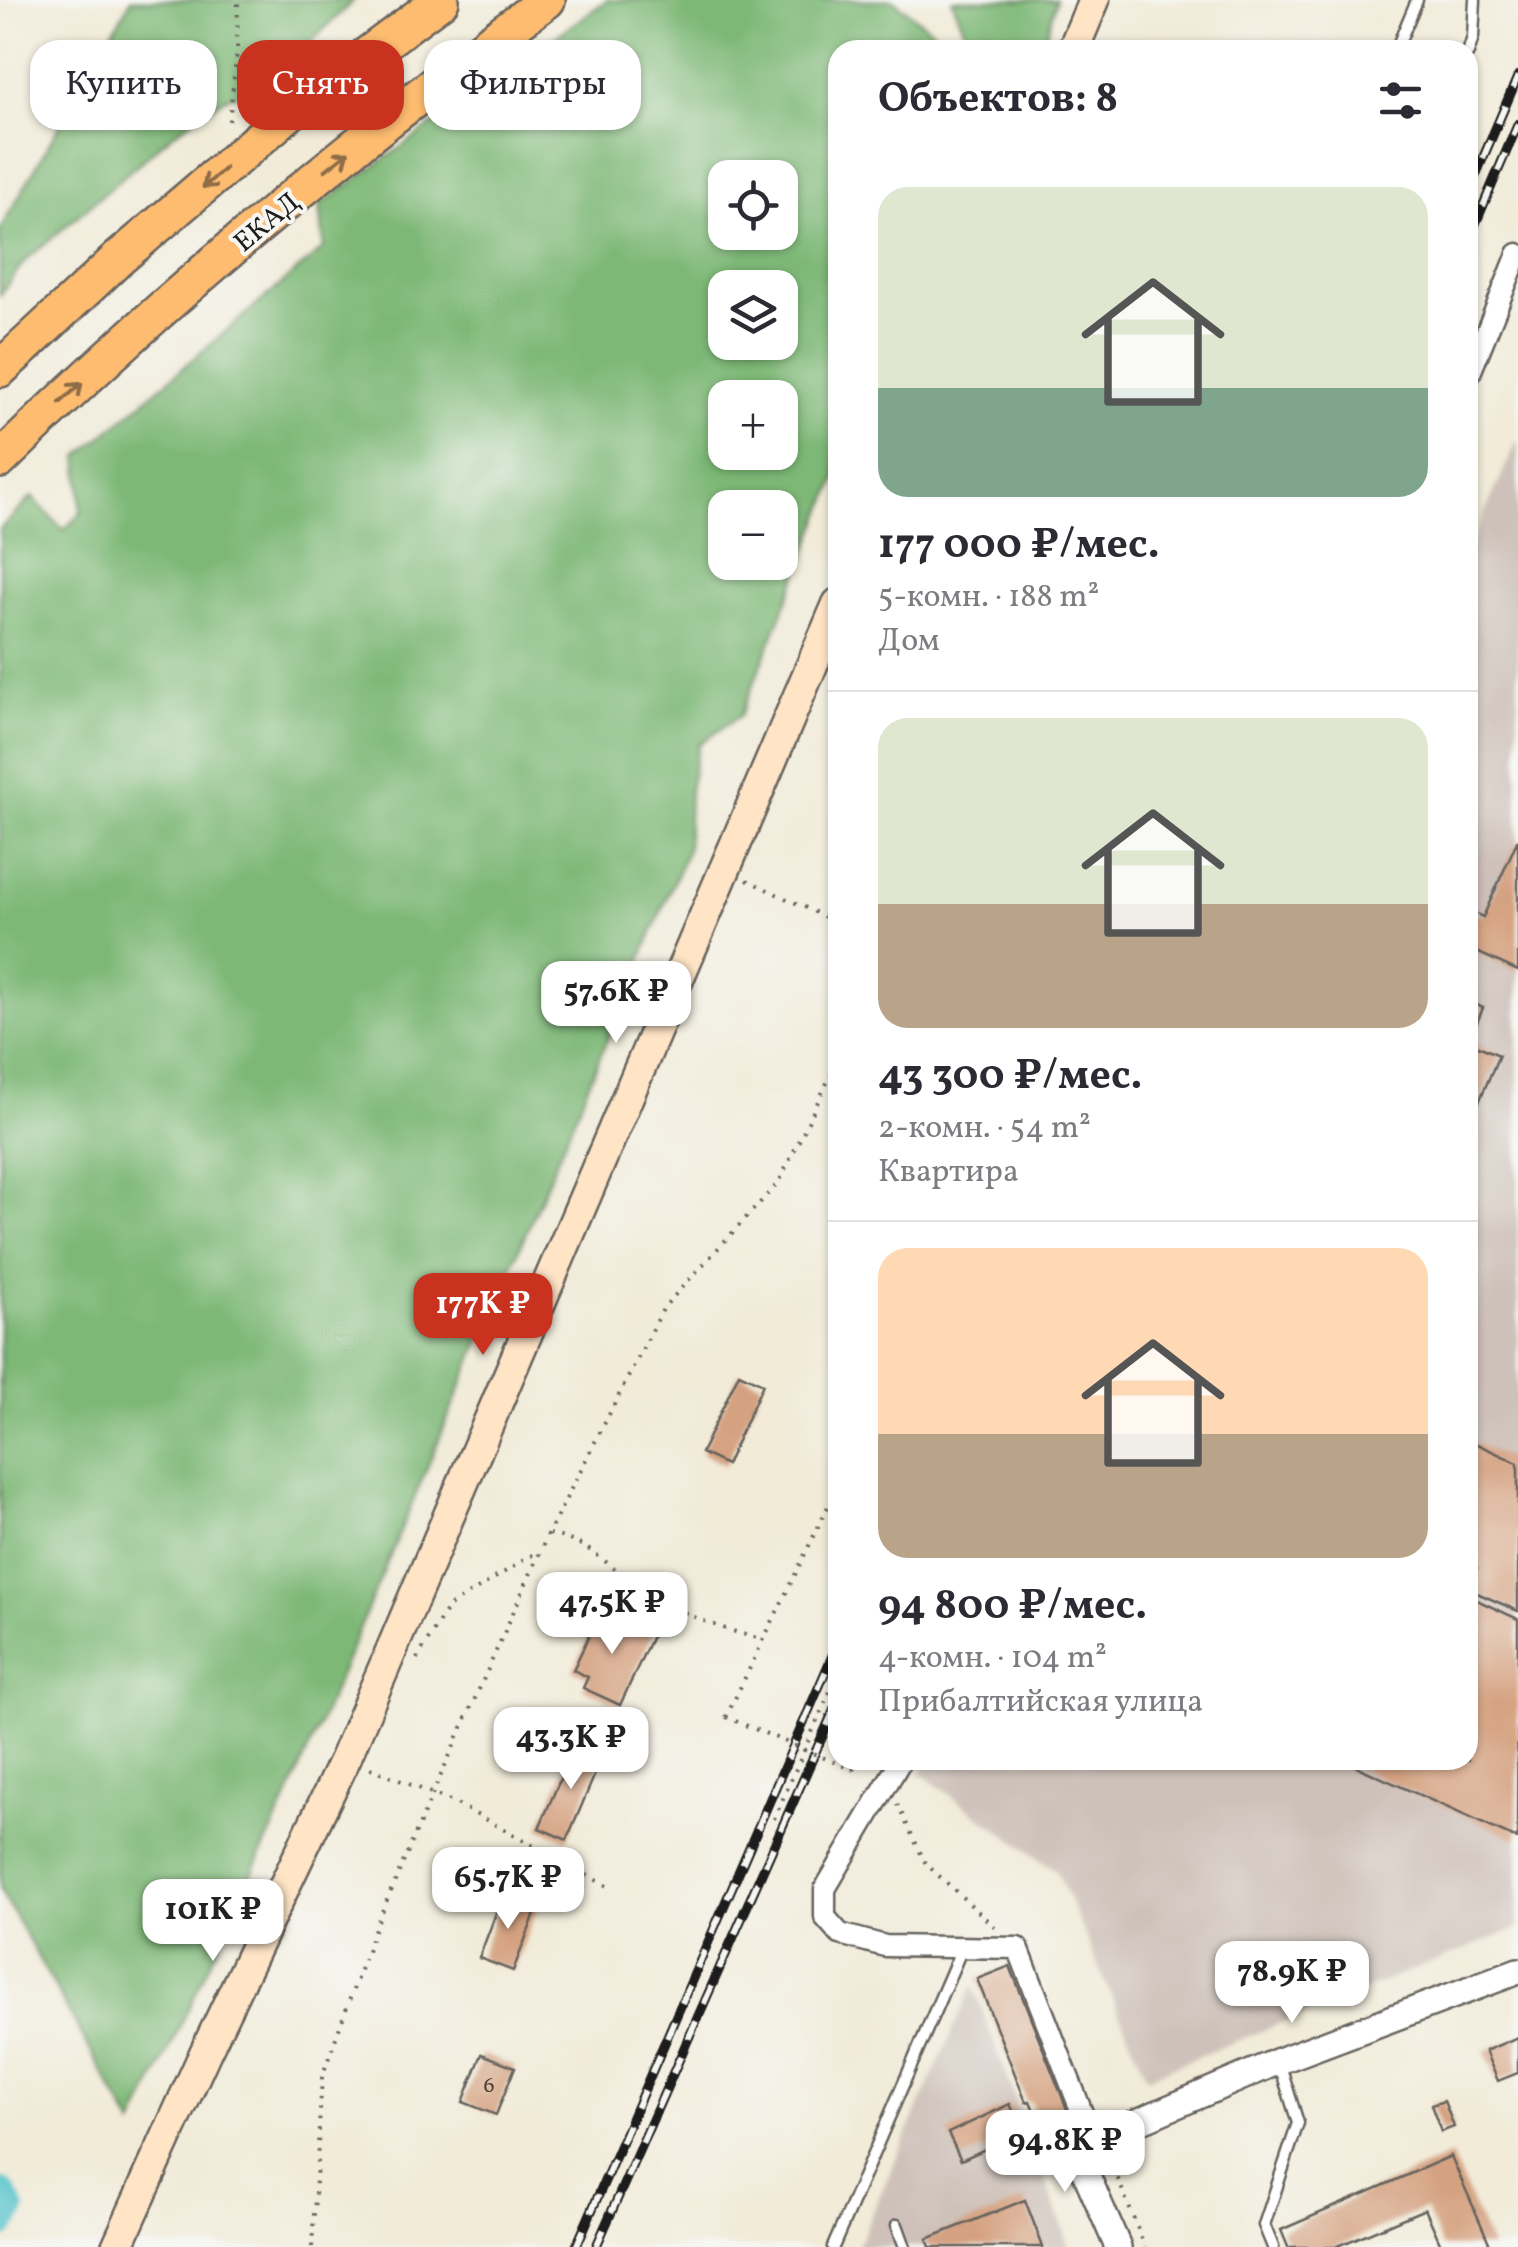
<!DOCTYPE html>
<html lang="ru">
<meta charset="utf-8">
<style>
body{margin:0;font-family:Vollkorn,serif;background:#f7f7f7;color:#2b2b33;height:100vh;display:flex;flex-direction:column;font-size:38px;white-space:nowrap}
*{box-sizing:border-box;margin:0}
p{font-size:32px;color:#7c7c81}
.icon{flex:none;width:55px;height:55px;fill:none;stroke:currentColor;stroke-width:2;stroke-linecap:round;stroke-linejoin:round}
.map{position:relative;flex:1;overflow:hidden}
.sheet{position:absolute;left:828px;top:40px;width:650px;height:1730px;display:flex;flex-direction:column;background:#fff;border-radius:30px;box-shadow:0 2px 8px #0004}
.sheet>*{flex:none}
.top-card{position:absolute;left:30px;top:40px;width:648px;height:90px;display:flex;gap:20px}
.fabs{position:absolute;left:708px;top:160px;display:grid;gap:20px}
.fabs a{display:grid;place-items:center;width:90px;height:90px;border-radius:20px;background:#fff;box-shadow:0 2px 8px #0004;font-size:50px}
.price{position:absolute;translate:-50% -85px;padding:0 22px;border-radius:20px;background:#fff;color:#222;font-size:32px;line-height:65px;filter:drop-shadow(0 2px 5px #0008)}
.price::after{content:'';position:absolute;left:50%;top:60px;width:30px;height:22px;margin-left:-15px;background:inherit;clip-path:polygon(0 0,100% 0,50% 100%)}
.price.selected{background:#c8321e;color:#fff}
ul{padding:0;list-style:none}
li{display:grid;align-content:center;gap:20px;height:530px;padding:0 50px}
li+li{border-top:2px solid #e1e1e2}
li span{display:grid;place-items:center;height:310px;border-radius:30px;color:#555}
li>.icon{margin-inline-start:auto}
span .icon{width:180px;height:180px;fill:#fffc;stroke-width:1}
li b{font-size:42px}
h2{display:flex;justify-content:space-between;align-items:center;height:120px;padding:0 50px;font-size:42px}
.tag{padding:0 35px;border-radius:30px;background:#fff;box-shadow:0 2px 8px #0004;font-size:35px;line-height:90px}
.tag.selected{background:#c8321e;color:#fff}
.map>svg:first-child{display:block}
.industrial{fill:#cec1b9}
.forest{fill:#7db876;stroke:#4c6a49;stroke-width:2.5;fill-rule:evenodd}
.lines{fill:none;stroke-linecap:round;stroke-linejoin:round}
.river{stroke:#57c4cc;stroke-width:35}
.building{fill:#d5a281}
.service-casing{stroke:#67645e;stroke-width:15}
.minor-casing{stroke:#67645e;stroke-width:25}
.tertiary-casing{stroke:#67645e;stroke-width:30}
.secondary-casing{stroke:#67645e;stroke-width:35}
.trunk-casing{stroke:#67645e;stroke-width:40}
.path{stroke:#67645e;stroke-width:4;stroke-dasharray:2.5 8;stroke-linecap:butt}
.service{stroke:#fff;stroke-width:10}
.minor{stroke:#fff;stroke-width:20}
.tertiary{stroke:#fff;stroke-width:25}
.secondary{stroke:#ffe4c6;stroke-width:30}
.trunk{stroke:#febc70;stroke-width:35}
.rail-casing{stroke:#1c1c1c;stroke-width:10}
.rail{stroke:#f6f6f2;stroke-width:6;stroke-dasharray:19;stroke-linecap:butt}
.path-bridge{stroke:#67645e;stroke-width:4;stroke-dasharray:2.5 8;stroke-linecap:butt}
.oneway{stroke:#8d6c46}
.labels{text-anchor:middle;stroke-width:8;stroke-linejoin:round;paint-order:stroke}
.number-label{font-size:22px;fill:#4a3e35}
.street-label{font-size:28px;fill:#1c1c1c;stroke:#f6f6f2}
</style>
<div class="map">
<svg width="1518" height="2247" viewBox="0 0 1518 2247">
<rect width="100%" height="100%" fill="#f6f6f2"/>
<filter id="ink" filterUnits="userSpaceOnUse"><feTurbulence type="fractalNoise" baseFrequency=".01" numOctaves="2"/><feDisplacementMap in="SourceGraphic" scale="20" xChannelSelector="R" yChannelSelector="G"/><feConvolveMatrix kernelMatrix="1 2 1 2 8 2 1 2 1" color-interpolation-filters="sRGB"/></filter>
<filter id="wash" filterUnits="userSpaceOnUse"><feTurbulence type="fractalNoise" baseFrequency=".0048" numOctaves="4" result="noise"/><feDisplacementMap in="SourceGraphic" scale="40" xChannelSelector="R" yChannelSelector="G"/><feGaussianBlur stdDeviation="2.25" result="paint"/><feColorMatrix in="noise" values="0 0 0 0 0 0 0 0 0 0 0 0 0 0 0 0 0 1.4 0 .05"/><feComposite in="paint" operator="in"/></filter>
<g filter="url(#wash)">
<rect width="100%" height="100%" fill="#f1ebd8"/>
<g class="industrial">
<polygon points="1518,439 1518,1928 1147,2077 1057,1872 921,1774 927,1760 1468,1760 1468,550"/>
<polygon points="973,1985 1070,2247 857,2247"/>
</g>
<g class="forest">
<polygon points="131,0 354,0 263,89 227,97 175,132 24,262 0,295 0,230"/>
<path d="M 607,0 L 893,0 L 952,45 L 952,50 L 838,50 L 837,477 L 741,715 L 699,744 L 689,790 L 687,850 L 291,1791 L 133,2126 L 0,1890 L 0,529 L 32,497 L 64,530 L 81,513 L 79,456 L 324,248 L 320,205 ZM 725,178 L 780,178 L 780,232 L 725,232 ZM 725,288 L 780,288 L 780,342 L 725,342 ZM 725,398 L 780,398 L 780,452 L 725,452 ZM 725,508 L 780,508 L 780,562 L 725,562 Z"/>
<polygon points="952,0 1056,0 1042,50 973,50"/>
</g>
<g class="lines">
<polyline class="river" points="0,2196 8,2209 0,2222"/>
</g>
<g id="blocks">
<g class="building">
<polygon points="1518,839 1518,971 1468,948 1468,910 1483,917"/>
<polygon points="1468,1001 1483,1008 1469,1042 1499,1055 1468,1128"/>
<polygon points="739,1373 763,1384 726,1465 701,1453"/>
<polygon points="1468,1440 1518,1463 1518,1611 1468,1589 1477,1568 1468,1564"/>
<polygon points="1468,1596 1518,1619 1517,1839 1342,1760 1468,1760"/>
<polygon points="601,1610 653,1634 620,1705 583,1688 588,1677 573,1670"/>
<polygon points="576,1743 603,1755 567,1840 539,1828"/>
<polygon points="504,1892 538,1906 513,1971 479,1958"/>
<polygon points="1010,1966 1071,2119 1042,2130 1030,2101 1026,2102 977,1979"/>
<polygon points="1518,2037 1518,2073 1498,2081 1485,2051"/>
<polygon points="482,2054 515,2067 496,2115 463,2102"/>
<polygon points="1444,2101 1454,2127 1441,2132 1431,2105"/>
<polygon points="1010,2104 1023,2132 961,2160 948,2133"/>
<polygon points="1451,2156 1491,2247 1442,2247 1425,2209 1336,2247 1288,2247 1281,2230"/>
<polygon points="1025,2200 1043,2247 930,2247 927,2239"/>
</g>
</g>
</g>
<g filter="url(#ink)">
<use href="#blocks" fill-opacity="0" stroke="#67645e" stroke-width="2.5"/>
<g class="lines">
<g class="service-casing">
<g id="service">
<polyline points="1396,50 1417,0"/>
<polyline points="1468,53 1473,37 1475,0"/>
<polyline points="897,2225 905,2247"/>
<polyline points="833,2247 962,1948"/>
<polyline points="1273,2247 1264,2225 1298,2123 1279,2062"/>
</g>
</g>
<g class="minor-casing">
<g id="minor">
<polyline points="1468,378 1518,254"/>
<polyline points="901,1760 825,1889 825,1917 840,1934 885,1946 1018,1948 1093,2141"/>
</g>
</g>
<g class="tertiary-casing">
<polyline id="tertiary" points="1118,2247 1084,2169 1093,2141 1279,2061 1518,1971"/>
</g>
<g class="secondary-casing">
<g id="secondary">
<polyline points="1073,50 1094,0"/>
<polyline points="117,2247 205,2053 345,1759 838,604"/>
</g>
</g>
<g class="trunk-casing">
<g id="trunk">
<polyline points="0,369 118,259 288,114 441,0"/>
<path d="M 0,460 C 170,293 355,140 547,0"/>
</g>
</g>
<g class="path">
<polyline points="229,121 237,51 238,0"/>
<polyline points="747,880 838,923"/>
<path d="M 549,1534 C 588,1543 598,1557 628,1579 C 667,1608 714,1628 762,1639"/>
<polyline points="417,1659 448,1607 537,1552"/>
<polyline points="726,1717 838,1486"/>
<polyline points="370,1768 455,1803 607,1886"/>
<polyline points="853,1770 858,1760"/>
<polyline points="897,1804 926,1864 996,1928"/>
<polyline points="774,1819 835,1680"/>
<polyline points="1110,2159 1145,2247"/>
<polyline points="312,2247 322,2077 375,1928 433,1793 548,1534 664,1307 779,1182 838,1060"/>
</g>
<use href="#service" class="service"/>
<use href="#minor" class="minor"/>
<use href="#tertiary" class="tertiary"/>
<use href="#secondary" class="secondary"/>
<use href="#trunk" class="trunk"/>
<g class="rail-casing">
<g id="rail">
<polyline points="1468,193 1518,76"/>
<polyline points="1468,241 1518,124"/>
<polyline points="576,2247 838,1643"/>
<polyline points="596,2247 838,1701"/>
</g>
</g>
<use href="#rail" class="rail"/>
<polyline class="path-bridge" points="726,1717 853,1770"/>
</g>
<defs><path id="oneway-shaft" d="M-6 0H5M1.5-3L5.5 0L1.5 3" fill="none" stroke-width="1.6" stroke-linecap="round" stroke-linejoin="round" transform="scale(2.5)"/></defs>
<g class="oneway">
<use href="#oneway-shaft" transform="translate(337 161) rotate(-38)"/>
<use href="#oneway-shaft" transform="translate(214 178) rotate(139)"/>
<use href="#oneway-shaft" transform="translate(71 393) rotate(-42)"/>
</g>
</g>
<g class="labels">
<g class="number-label">
<text x="489" y="2092">6</text>
</g>
<g class="street-label">
<text transform="translate(266 221) rotate(-40)" y="10">ЕКАД</text>
</g>
</g>
</svg>
<div class="fabs">
<a><svg class="icon" aria-label="locate" viewBox="0 0 24 24"><circle cx="12" cy="12" r="6"/><path d="M12 2v4M12 18v4M2 12h4M18 12h4"/></svg></a>
<a><svg class="icon" aria-label="layers" viewBox="0 0 24 24"><path d="M12 4l9 5-9 5-9-5zM3 14l9 5 9-5"/></svg></a>
<a>+</a>
<a>−</a>
</div>
<b class="price" style="left:616px;top:1046px">57.6K ₽</b>
<b class="price selected" style="left:483px;top:1358px">177K ₽</b>
<b class="price" style="left:612px;top:1657px">47.5K ₽</b>
<b class="price" style="left:571px;top:1792px">43.3K ₽</b>
<b class="price" style="left:508px;top:1932px">65.7K ₽</b>
<b class="price" style="left:213px;top:1964px">101K ₽</b>
<b class="price" style="left:1292px;top:2026px">78.9K ₽</b>
<b class="price" style="left:1065px;top:2195px">94.8K ₽</b>
<div class="top-card">
<a class="tag">Купить</a>
<a class="tag selected">Снять</a>
<a class="tag">Фильтры</a>
</div>
<section class="sheet">
<h2>Объектов: 8<svg class="icon" aria-label="filters" viewBox="0 0 24 24"><path d="M4 7h16M4 17h16"/><circle cx="9" cy="7" r="2"/><circle cx="15" cy="17" r="2"/></svg></h2>
<ul>
<li><span style="background:linear-gradient(#dfe7d0 65%,#7fa58c 0)"><svg class="icon" aria-label="home" viewBox="0 0 24 24"><path d="M3 11l9-7 9 7M6 9v11h12V9"/></svg></span><div><b>177 000 ₽/мес.</b><p>5-комн. · 188 m²</p><p>Дом</p></div></li>
<li><span style="background:linear-gradient(#dfe7d0 60%,#b9a48a 0)"><svg class="icon" aria-label="home" viewBox="0 0 24 24"><path d="M3 11l9-7 9 7M6 9v11h12V9"/></svg></span><div><b>43 300 ₽/мес.</b><p>2-комн. · 54 m²</p><p>Квартира</p></div></li>
<li><span style="background:linear-gradient(#ffd9b3 60%,#b9a48a 0)"><svg class="icon" aria-label="home" viewBox="0 0 24 24"><path d="M3 11l9-7 9 7M6 9v11h12V9"/></svg></span><div><b>94 800 ₽/мес.</b><p>4-комн. · 104 m²</p><p>Прибалтийская улица</p></div></li>
</ul>
</section>
</div>
